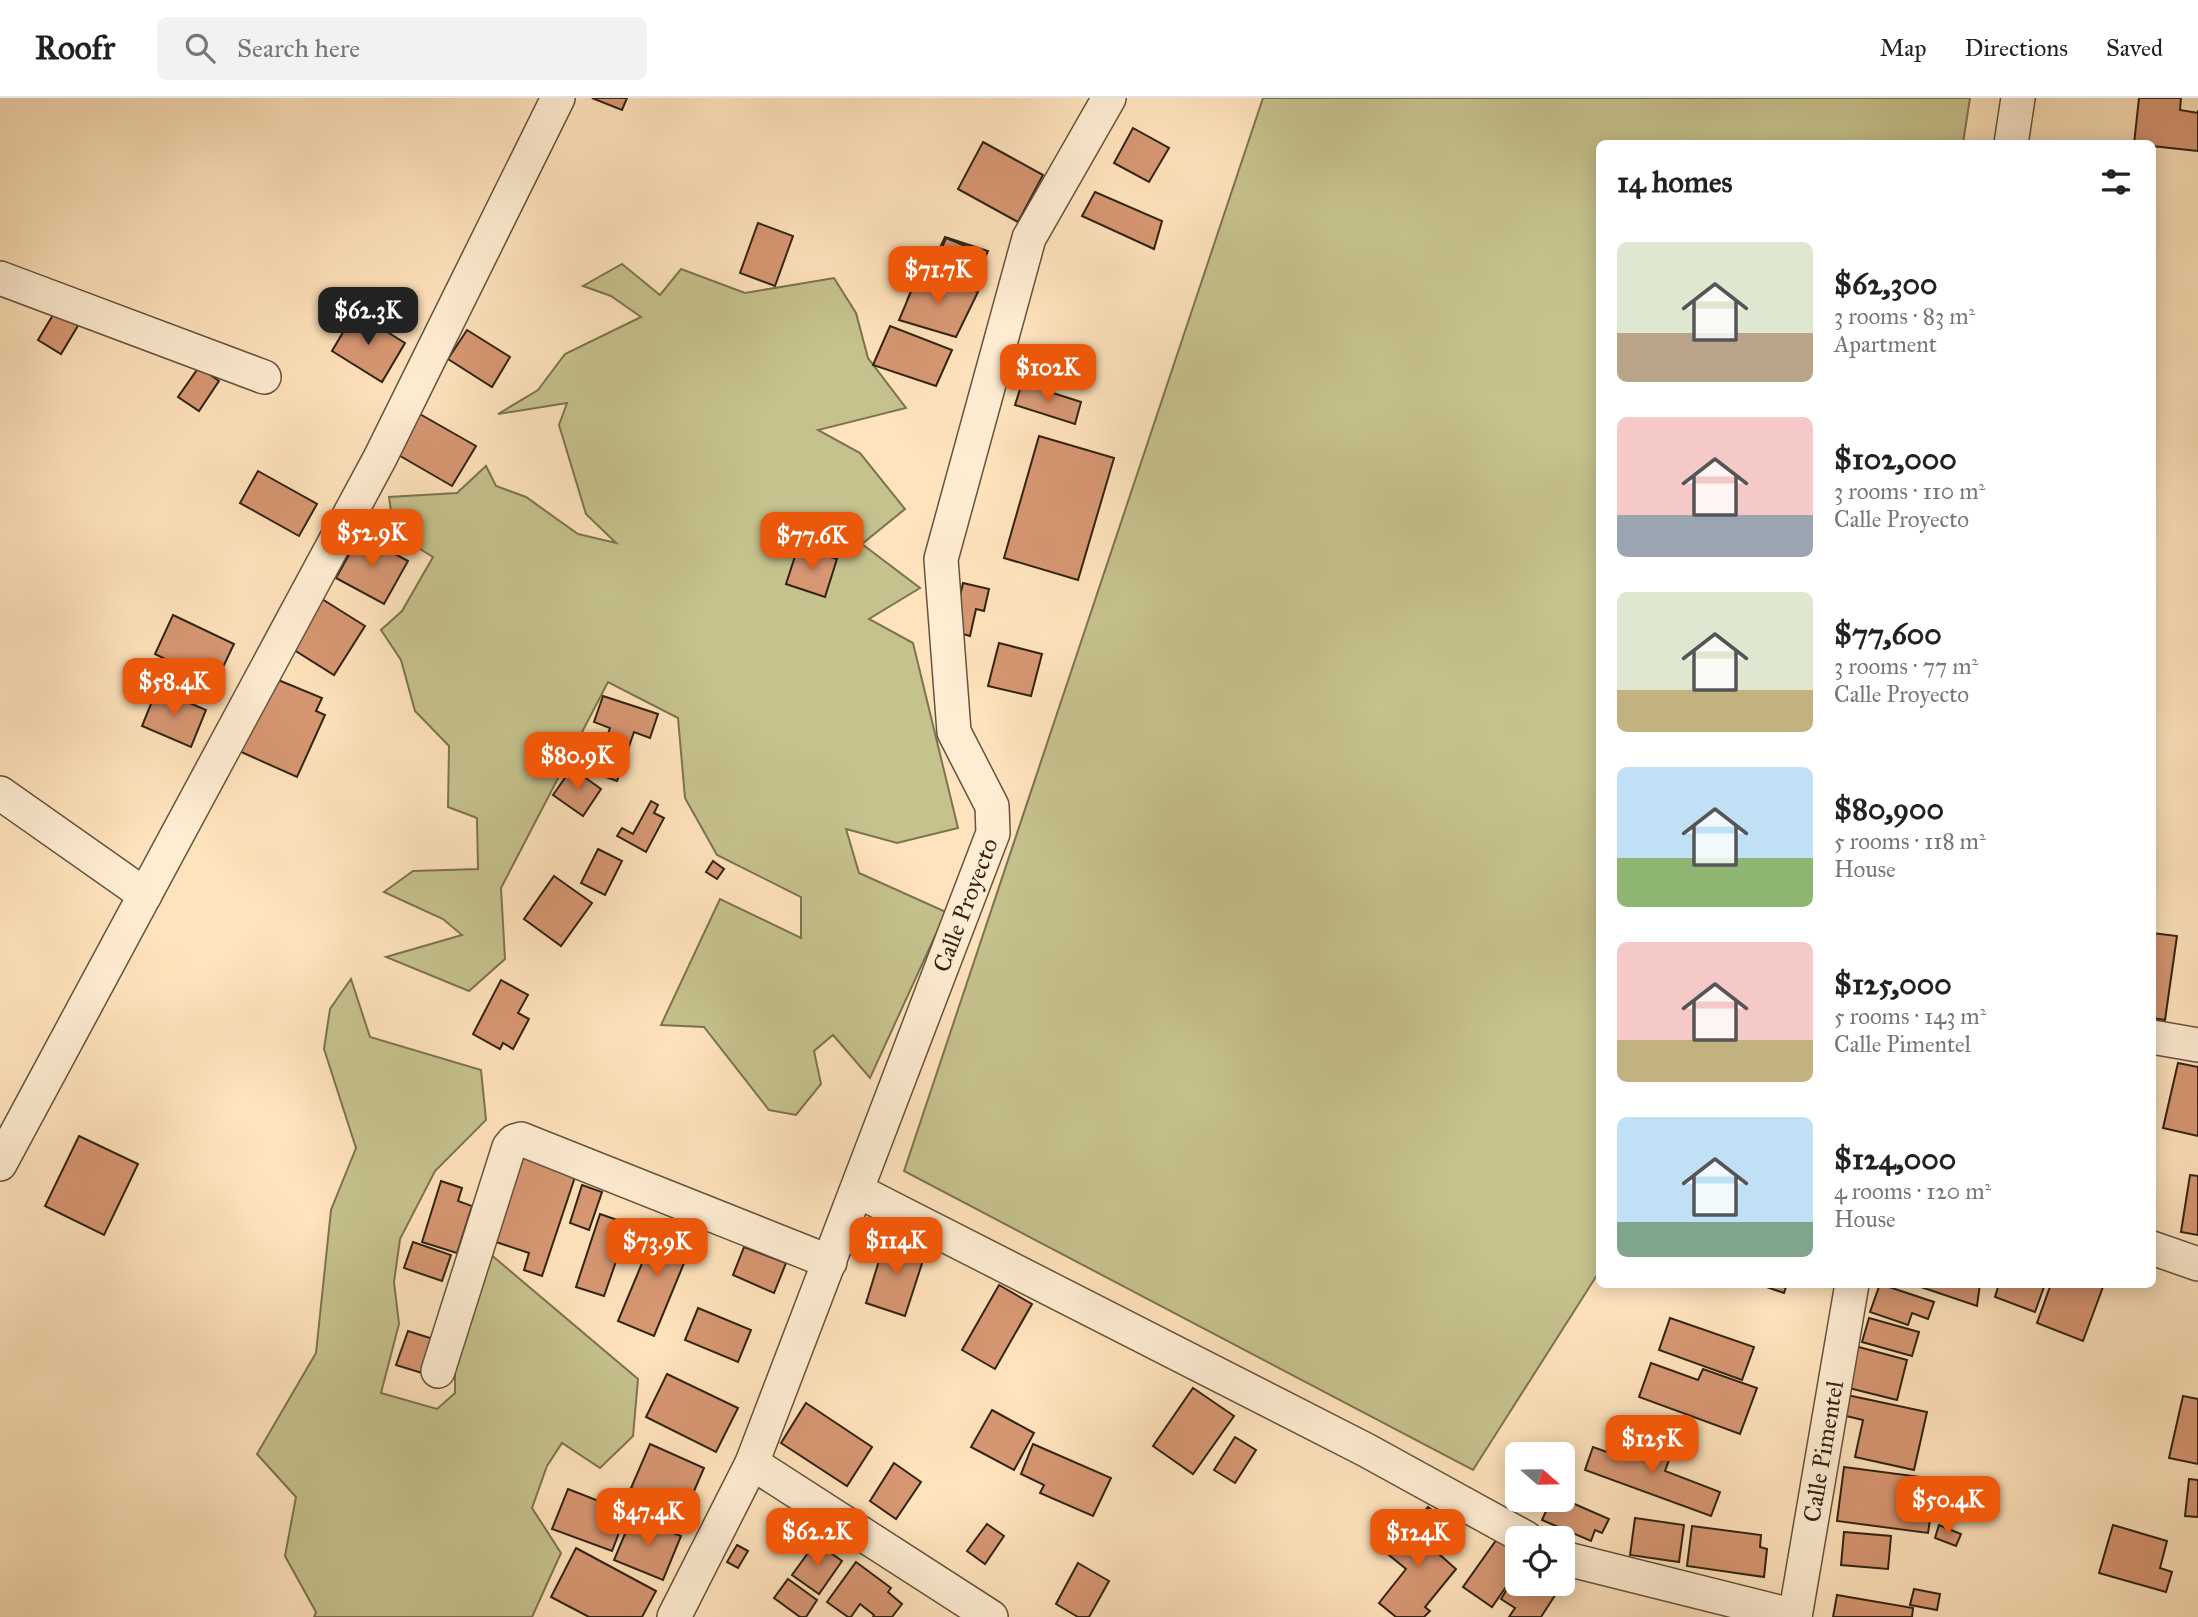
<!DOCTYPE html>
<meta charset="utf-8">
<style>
body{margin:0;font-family:"IM FELL Great Primer",serif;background:#f2f2f2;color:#222;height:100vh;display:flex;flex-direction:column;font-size:26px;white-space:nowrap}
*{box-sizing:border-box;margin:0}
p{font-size:23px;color:#767676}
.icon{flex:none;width:38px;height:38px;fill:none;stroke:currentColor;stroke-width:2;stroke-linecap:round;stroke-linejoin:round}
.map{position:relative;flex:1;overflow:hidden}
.details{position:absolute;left:1596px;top:42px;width:560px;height:1148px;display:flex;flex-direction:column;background:#fff;border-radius:10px;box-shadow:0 4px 18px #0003}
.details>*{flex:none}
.needle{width:46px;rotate:110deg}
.controls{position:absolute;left:1505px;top:1344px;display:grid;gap:14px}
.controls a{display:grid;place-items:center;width:70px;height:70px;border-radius:10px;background:#fff;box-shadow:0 4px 18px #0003;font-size:35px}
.price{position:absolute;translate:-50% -60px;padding:0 16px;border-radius:14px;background:#ea580c;color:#fff;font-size:23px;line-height:46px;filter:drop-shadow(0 2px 4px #0008)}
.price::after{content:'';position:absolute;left:50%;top:42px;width:21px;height:16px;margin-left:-10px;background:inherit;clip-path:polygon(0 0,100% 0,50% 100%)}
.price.current{background:#222;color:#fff}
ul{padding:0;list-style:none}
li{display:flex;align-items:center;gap:21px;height:175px;padding:0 21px}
li span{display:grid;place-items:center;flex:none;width:196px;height:140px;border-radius:10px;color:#555}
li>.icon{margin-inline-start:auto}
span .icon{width:84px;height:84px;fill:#fffc;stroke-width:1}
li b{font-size:30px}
h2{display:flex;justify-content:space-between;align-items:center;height:84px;padding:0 21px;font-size:30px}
header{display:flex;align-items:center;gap:42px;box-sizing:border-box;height:98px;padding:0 35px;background:#fff;border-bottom:2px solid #e0e0e0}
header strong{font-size:33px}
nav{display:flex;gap:38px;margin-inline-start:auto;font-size:24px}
.search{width:490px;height:63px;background:#f2f2f2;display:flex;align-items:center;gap:18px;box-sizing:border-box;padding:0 24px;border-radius:10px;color:#767676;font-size:26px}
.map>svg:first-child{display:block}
.green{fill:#c6c28d;stroke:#7c7350;stroke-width:2}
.building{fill:#d79773;stroke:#312413;stroke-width:2}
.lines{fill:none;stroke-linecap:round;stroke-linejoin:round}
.minor-casing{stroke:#64543d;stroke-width:36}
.minor{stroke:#ffedd3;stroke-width:33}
.labels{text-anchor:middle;stroke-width:5;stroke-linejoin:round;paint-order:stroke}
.street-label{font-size:24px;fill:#312413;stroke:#ffedd3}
</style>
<header>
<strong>Roofr</strong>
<div class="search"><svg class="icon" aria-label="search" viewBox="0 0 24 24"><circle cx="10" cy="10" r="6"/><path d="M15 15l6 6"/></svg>Search here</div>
<nav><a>Map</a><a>Directions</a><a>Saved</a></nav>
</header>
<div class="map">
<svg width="2198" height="1519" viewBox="0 0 2198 1519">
<rect width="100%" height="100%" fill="#ffe3bc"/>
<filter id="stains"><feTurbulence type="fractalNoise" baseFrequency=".00286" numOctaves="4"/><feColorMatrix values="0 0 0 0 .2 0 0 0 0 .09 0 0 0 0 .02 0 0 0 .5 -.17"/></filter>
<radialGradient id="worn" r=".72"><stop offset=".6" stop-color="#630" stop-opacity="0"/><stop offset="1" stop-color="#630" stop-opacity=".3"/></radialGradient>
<g class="green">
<polygon points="1263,0 1970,0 1963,45 1600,46 1599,1174 1473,1372 904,1073"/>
<polygon points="622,166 660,197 681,171 745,195 834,180 856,215 868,260 906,310 818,332 860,355 905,411 862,446 920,490 869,521 913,545 958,730 897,745 846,731 859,775 946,814 870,980 833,937 814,953 821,986 796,1017 769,1012 704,929 661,927 720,801 801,840 801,799 717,757 685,700 678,620 608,584 501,790 505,861 469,893 386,859 462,837 443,821 384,794 413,773 478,771 477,720 448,709 449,648 415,613 401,562 381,532 402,513 433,459 394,435 389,399 457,395 486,368 496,388 526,399 578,436 616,445 586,416 559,327 567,305 498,316 538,292 565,256 641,219 611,198 583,188"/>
<polygon points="351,881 370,939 481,972 486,1022 435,1073 400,1141 394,1184 399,1226 381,1295 437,1311 455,1295 455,1261 484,1184 489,1155 638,1281 633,1338 600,1370 562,1345 547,1368 532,1410 561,1455 532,1519 314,1519 316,1514 285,1458 296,1399 257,1356 316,1255 331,1112 356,1050 324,951 330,911"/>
</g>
<g class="building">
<polygon points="592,0 627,0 622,12"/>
<polygon points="2139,0 2181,0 2180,12 2198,15 2198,12 2198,53 2152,48 2152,46 2134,46"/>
<polygon points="1133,30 1169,50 1149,84 1114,65"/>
<polygon points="983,44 1043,77 1018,124 958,91"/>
<polygon points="1095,94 1162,123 1154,151 1082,118"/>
<polygon points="758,125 793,138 775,188 740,175"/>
<polygon points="945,139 988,153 974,184 930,171"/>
<polygon points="946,140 985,156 973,186 934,170"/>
<polygon points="918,175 973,197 961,227 945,222 941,232 906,218 910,209 907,203"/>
<polygon points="918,177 978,194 956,239 899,222"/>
<polygon points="56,212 79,226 61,256 38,242"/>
<polygon points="355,214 405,245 382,284 332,253"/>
<polygon points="890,228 952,252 936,288 873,267"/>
<polygon points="467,232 510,259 492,289 448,261"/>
<polygon points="1022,254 1060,267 1052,289 1015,277"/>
<polygon points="199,269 219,283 199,313 178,299"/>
<polygon points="1022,285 1081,304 1075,326 1015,307"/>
<polygon points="418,315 476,348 452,388 395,355"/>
<polygon points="1039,338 1114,360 1078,482 1004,460"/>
<polygon points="258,373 317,406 299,438 240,405"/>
<polygon points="360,437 408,463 384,506 336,480"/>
<polygon points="798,449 837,461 825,499 786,486"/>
<polygon points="963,485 989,491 984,513 976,511 970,538 952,533"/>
<polygon points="314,496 365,528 334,577 283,545"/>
<polygon points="173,517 234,546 215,586 155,556"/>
<polygon points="999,545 1042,556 1031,598 988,588"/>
<polygon points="271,579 322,600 316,613 325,617 297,679 239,653"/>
<polygon points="157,591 206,612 191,649 142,628"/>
<polygon points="603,598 658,616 650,640 634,634 617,683 594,675 610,630 594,624"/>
<polygon points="572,670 601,691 583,718 553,697"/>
<polygon points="651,703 658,707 654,715 664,720 646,754 617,738 622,730 633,736"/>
<polygon points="598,751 622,763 605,797 581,785"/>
<polygon points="713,763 724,771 717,781 706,774"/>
<polygon points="554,778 592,805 561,848 524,821"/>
<polygon points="2152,835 2177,838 2165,922 2152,920"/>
<polygon points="501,882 528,897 518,915 529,921 513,951 503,945 500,951 473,936"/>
<polygon points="2178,965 2198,969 2198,1038 2163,1030"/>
<polygon points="79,1038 138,1066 104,1137 45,1108"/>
<polygon points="519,1054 577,1073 542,1178 524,1172 529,1155 490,1142"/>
<polygon points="2190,1077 2198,1078 2198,1137 2181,1134"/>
<polygon points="441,1083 462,1090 458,1103 472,1108 457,1155 422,1144"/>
<polygon points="582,1087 602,1094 589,1132 570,1125"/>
<polygon points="600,1116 629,1126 604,1198 576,1189"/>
<polygon points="660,1122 696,1136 654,1238 618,1223"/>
<polygon points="886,1140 926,1153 905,1218 866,1205"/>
<polygon points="413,1144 451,1157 442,1183 404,1170"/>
<polygon points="744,1149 786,1165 774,1195 733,1177"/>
<polygon points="1758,1186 1787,1186 1784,1195"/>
<polygon points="1880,1186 1934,1204 1928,1221 1912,1215 1908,1227 1870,1214"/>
<polygon points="1912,1186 1980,1186 1977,1208"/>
<polygon points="1999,1186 2045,1186 2035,1214 1995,1199"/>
<polygon points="2051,1186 2104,1186 2083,1243 2037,1225"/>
<polygon points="999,1187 1032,1206 995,1271 962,1252"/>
<polygon points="698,1210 751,1232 738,1264 685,1242"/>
<polygon points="1670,1220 1754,1249 1742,1282 1659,1252"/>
<polygon points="1869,1220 1919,1234 1912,1258 1862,1244"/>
<polygon points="408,1233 433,1241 422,1275 396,1267"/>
<polygon points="1855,1248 1907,1262 1897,1302 1845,1289"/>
<polygon points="1651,1265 1698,1282 1703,1271 1757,1290 1740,1336 1639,1299"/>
<polygon points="667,1276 738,1310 716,1354 646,1319"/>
<polygon points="1193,1290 1234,1318 1193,1376 1153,1348"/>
<polygon points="1847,1297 1927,1314 1914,1372 1855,1359 1863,1322 1842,1317"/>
<polygon points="2183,1298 2198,1301 2198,1366 2169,1360"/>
<polygon points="806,1305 872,1349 847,1388 781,1345"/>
<polygon points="992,1312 1034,1335 1014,1372 971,1349"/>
<polygon points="1629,1338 1672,1354 1665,1373 1720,1394 1711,1418 1585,1372 1593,1349 1621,1359"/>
<polygon points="1235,1339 1256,1352 1235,1385 1214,1372"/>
<polygon points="650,1346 704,1370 685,1414 631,1390"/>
<polygon points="1033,1346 1111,1380 1093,1418 1040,1395 1044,1387 1021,1376"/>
<polygon points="894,1365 921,1384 896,1421 870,1403"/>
<polygon points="1844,1369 1936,1381 1928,1435 1837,1423"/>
<polygon points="2189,1381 2198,1382 2198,1419 2185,1418"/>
<polygon points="568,1391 627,1414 612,1453 552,1431"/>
<polygon points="1563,1401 1609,1421 1602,1435 1595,1432 1591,1443 1542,1422 1551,1402"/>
<polygon points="1428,1409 1449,1426 1431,1449 1456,1471 1425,1509 1430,1513 1424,1519 1396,1519 1379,1505 1406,1471 1389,1457"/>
<polygon points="632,1419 681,1438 663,1482 614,1462"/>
<polygon points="1635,1420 1684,1427 1679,1464 1630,1457"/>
<polygon points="987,1426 1004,1438 985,1466 967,1453"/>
<polygon points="1939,1427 1961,1436 1956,1448 1935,1440"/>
<polygon points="2113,1427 2167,1443 2160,1470 2172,1474 2166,1494 2099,1475"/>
<polygon points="1692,1428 1761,1437 1760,1449 1767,1451 1764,1479 1687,1468"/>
<polygon points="1844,1434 1891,1438 1888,1471 1841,1467"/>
<polygon points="1497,1441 1517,1456 1517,1473 1492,1509 1463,1489"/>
<polygon points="816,1444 842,1463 819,1496 792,1477"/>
<polygon points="737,1447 748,1453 738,1470 727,1464"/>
<polygon points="576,1450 656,1493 642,1519 589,1519 551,1499"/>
<polygon points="856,1464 891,1490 888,1494 902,1506 892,1519 873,1519 874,1517 860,1506 851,1519 848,1519 827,1504"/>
<polygon points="1078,1465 1109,1483 1089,1519 1078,1519 1056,1506"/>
<polygon points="1517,1475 1517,1486 1551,1486 1559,1491 1541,1519 1509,1519 1515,1510 1501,1501"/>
<polygon points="788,1481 817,1502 806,1519 800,1519 774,1500"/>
<polygon points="1914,1491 1940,1496 1937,1512 1910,1507"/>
<polygon points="1837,1497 1913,1510 1912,1519 1833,1519"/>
</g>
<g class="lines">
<g class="minor-casing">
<g id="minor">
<polyline points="2011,46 2018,0"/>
<polyline points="0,180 264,279"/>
<polyline points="0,695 145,797"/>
<polyline points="2152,939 2198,947"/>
<polyline points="0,1066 380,360 558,0"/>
<polyline points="858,1093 1366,1352 1526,1440"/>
<polyline points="2152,1150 2198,1166"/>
<polyline points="438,1273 509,1049 514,1043 521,1041 830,1164"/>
<polyline points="752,1365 991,1519"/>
<polyline points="1563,1460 1795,1518"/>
<path id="s1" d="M 674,1519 L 752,1365 L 993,735 L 992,708 L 954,634 L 941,461 L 1029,140 L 1109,0"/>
<path id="s2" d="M 1795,1519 L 1852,1186"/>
</g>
</g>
<use href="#minor" class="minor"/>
</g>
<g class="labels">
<g class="street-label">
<text dy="8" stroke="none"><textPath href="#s1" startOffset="770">Calle Proyecto</textPath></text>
<text dy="8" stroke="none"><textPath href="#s2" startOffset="168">Calle Pimentel</textPath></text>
</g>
</g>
<rect width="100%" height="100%" filter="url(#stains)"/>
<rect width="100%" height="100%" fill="url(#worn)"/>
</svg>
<div class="controls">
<a><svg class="needle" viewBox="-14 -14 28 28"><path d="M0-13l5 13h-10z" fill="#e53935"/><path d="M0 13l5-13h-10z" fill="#767676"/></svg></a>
<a><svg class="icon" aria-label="locate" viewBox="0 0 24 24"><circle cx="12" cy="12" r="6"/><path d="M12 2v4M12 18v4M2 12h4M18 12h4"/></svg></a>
</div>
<b class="price" style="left:938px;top:208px">$71.7K</b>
<b class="price current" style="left:368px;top:249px">$62.3K</b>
<b class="price" style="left:1048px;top:306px">$102K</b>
<b class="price" style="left:372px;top:471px">$52.9K</b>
<b class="price" style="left:812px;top:474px">$77.6K</b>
<b class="price" style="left:174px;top:620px">$58.4K</b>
<b class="price" style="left:577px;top:694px">$80.9K</b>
<b class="price" style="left:896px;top:1179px">$114K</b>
<b class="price" style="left:657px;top:1180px">$73.9K</b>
<b class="price" style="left:1652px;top:1377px">$125K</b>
<b class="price" style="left:1948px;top:1438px">$50.4K</b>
<b class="price" style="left:648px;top:1450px">$47.4K</b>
<b class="price" style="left:817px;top:1470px">$62.2K</b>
<b class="price" style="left:1418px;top:1471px">$124K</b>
<section class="details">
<h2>14 homes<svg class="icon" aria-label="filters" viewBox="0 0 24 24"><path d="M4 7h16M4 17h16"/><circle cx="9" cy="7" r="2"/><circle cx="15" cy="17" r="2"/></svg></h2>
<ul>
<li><span style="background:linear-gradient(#dfe7d0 65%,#b9a48a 0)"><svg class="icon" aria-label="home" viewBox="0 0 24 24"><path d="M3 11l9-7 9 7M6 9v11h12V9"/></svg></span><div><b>$62,300</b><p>3 rooms · 83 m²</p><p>Apartment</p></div></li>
<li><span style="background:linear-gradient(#f6c9c9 70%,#9aa5b1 0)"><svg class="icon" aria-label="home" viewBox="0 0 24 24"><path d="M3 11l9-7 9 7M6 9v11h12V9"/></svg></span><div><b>$102,000</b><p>3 rooms · 110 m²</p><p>Calle Proyecto</p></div></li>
<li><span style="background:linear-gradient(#dfe7d0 70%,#c2b280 0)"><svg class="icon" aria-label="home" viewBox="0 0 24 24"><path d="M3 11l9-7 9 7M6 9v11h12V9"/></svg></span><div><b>$77,600</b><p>3 rooms · 77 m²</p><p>Calle Proyecto</p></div></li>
<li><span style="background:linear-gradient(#bfe0f5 65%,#8fb573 0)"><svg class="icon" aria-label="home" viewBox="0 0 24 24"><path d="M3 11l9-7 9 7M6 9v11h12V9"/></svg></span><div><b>$80,900</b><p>5 rooms · 118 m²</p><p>House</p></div></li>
<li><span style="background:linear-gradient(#f6c9c9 70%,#c2b280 0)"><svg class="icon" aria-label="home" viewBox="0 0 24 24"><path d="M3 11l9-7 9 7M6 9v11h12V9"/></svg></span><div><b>$125,000</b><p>5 rooms · 143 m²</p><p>Calle Pimentel</p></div></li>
<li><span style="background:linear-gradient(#bfe0f5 75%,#7fa58c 0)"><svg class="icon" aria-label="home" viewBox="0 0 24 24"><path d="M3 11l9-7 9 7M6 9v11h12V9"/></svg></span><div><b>$124,000</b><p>4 rooms · 120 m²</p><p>House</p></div></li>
</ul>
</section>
</div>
